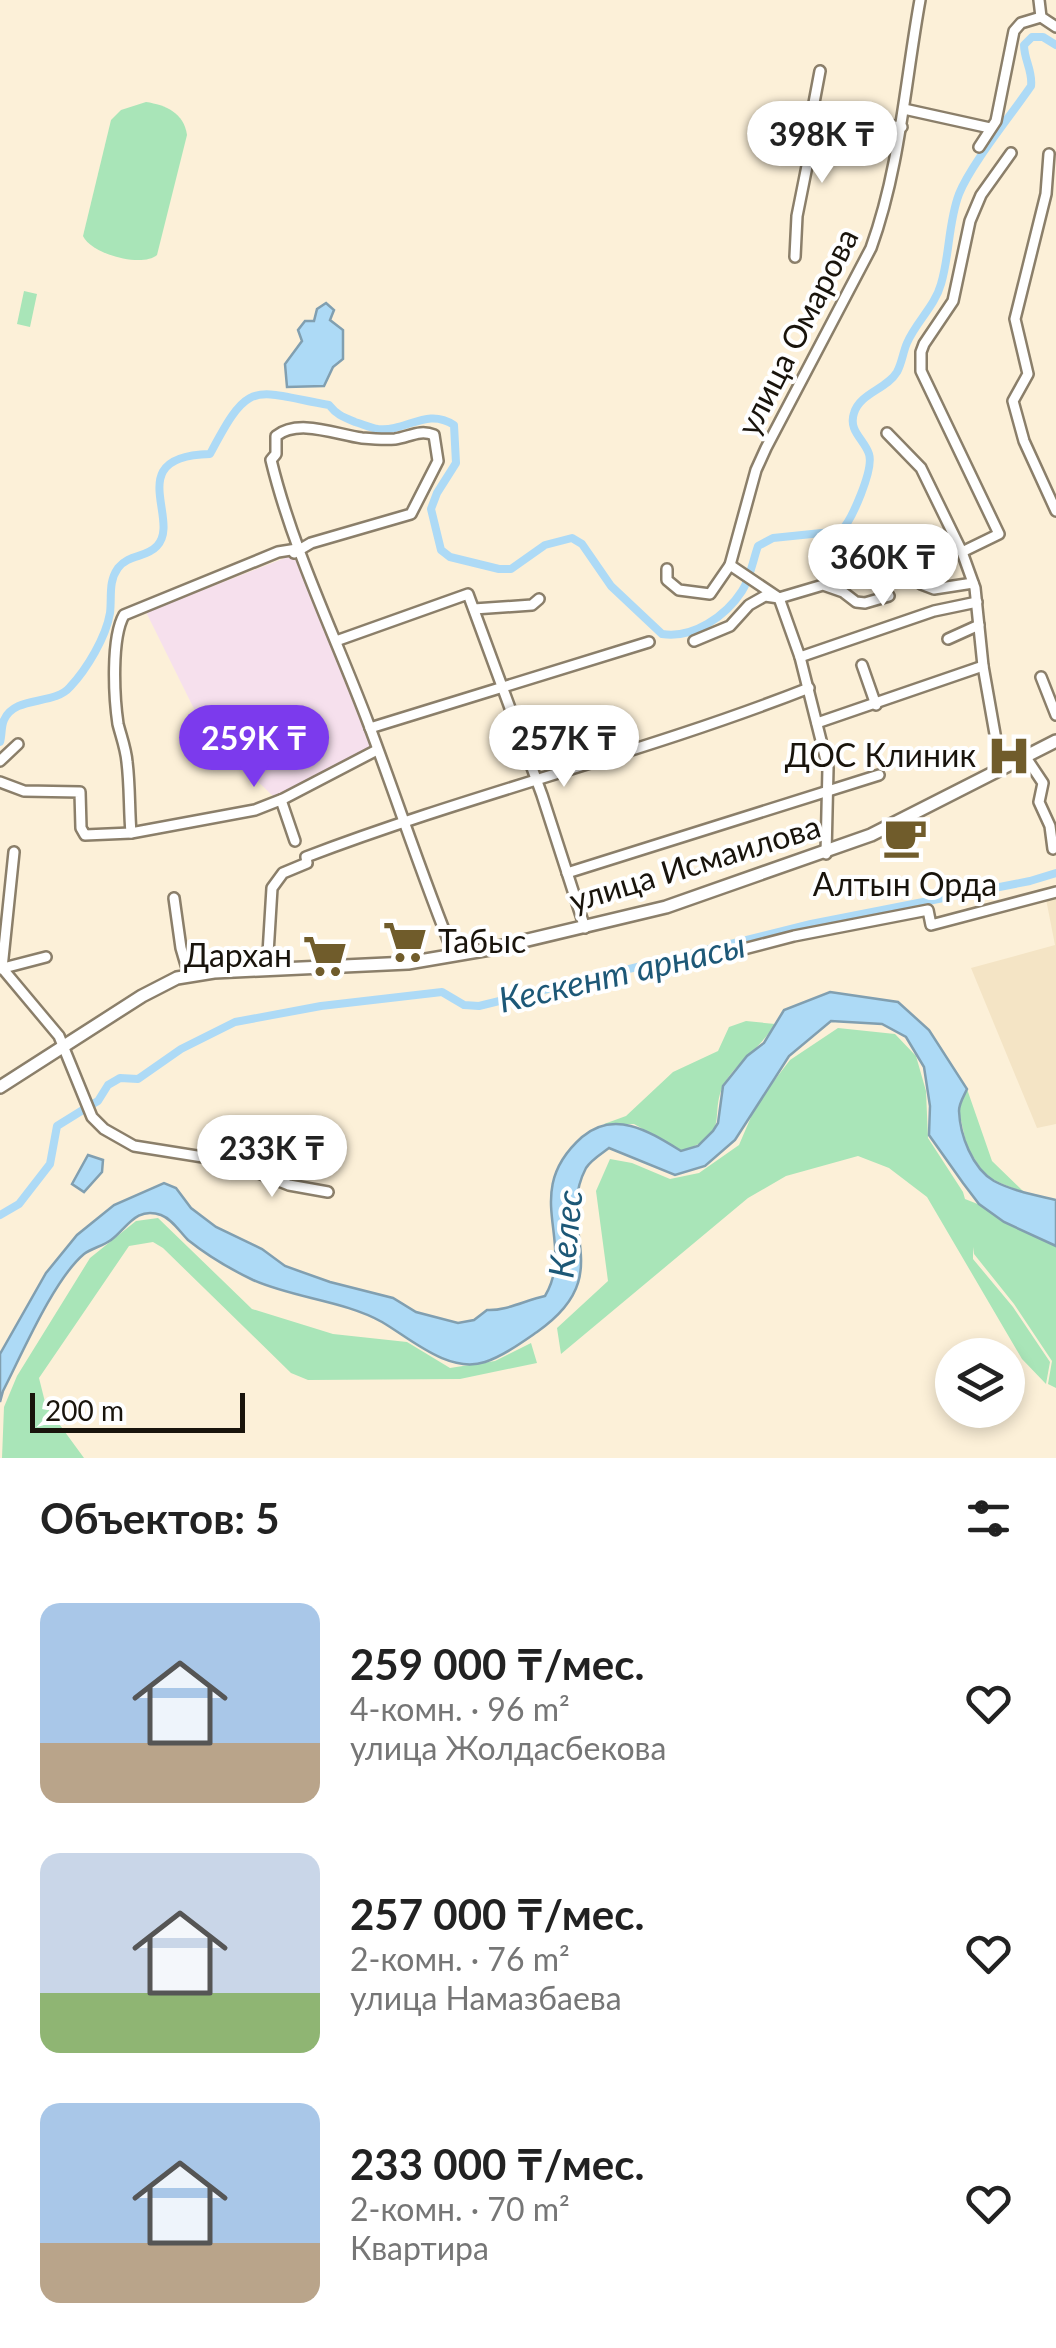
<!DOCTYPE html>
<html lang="ru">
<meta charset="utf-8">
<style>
body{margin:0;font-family:Lato,sans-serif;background:#f6f6f6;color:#222;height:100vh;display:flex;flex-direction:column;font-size:38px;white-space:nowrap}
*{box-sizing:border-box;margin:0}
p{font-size:32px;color:#767676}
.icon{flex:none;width:55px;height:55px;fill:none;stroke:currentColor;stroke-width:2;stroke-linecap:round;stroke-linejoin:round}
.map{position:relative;height:1458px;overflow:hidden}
.details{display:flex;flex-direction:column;background:#fff;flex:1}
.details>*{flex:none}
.buttons{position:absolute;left:935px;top:1338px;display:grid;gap:20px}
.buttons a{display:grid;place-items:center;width:90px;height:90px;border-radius:50%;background:#fff;box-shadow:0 5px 15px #0003;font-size:50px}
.scale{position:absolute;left:30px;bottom:25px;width:215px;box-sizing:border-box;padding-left:10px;border:5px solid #19140c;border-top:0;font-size:28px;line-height:35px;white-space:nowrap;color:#19140c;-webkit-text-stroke:8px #fff;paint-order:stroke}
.price{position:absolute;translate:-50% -85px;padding:0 22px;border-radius:35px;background:#fff;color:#222;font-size:32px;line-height:65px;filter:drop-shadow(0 2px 5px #0008)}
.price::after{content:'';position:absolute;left:50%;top:60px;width:30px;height:22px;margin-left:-15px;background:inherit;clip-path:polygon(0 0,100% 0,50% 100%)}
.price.selected{background:#7c3aed;color:#fff}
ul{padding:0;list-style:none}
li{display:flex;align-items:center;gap:30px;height:250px;padding:0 40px}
li span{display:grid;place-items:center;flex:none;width:280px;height:200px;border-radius:20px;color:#555}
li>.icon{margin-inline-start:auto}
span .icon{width:120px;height:120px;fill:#fffc;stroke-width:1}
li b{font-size:42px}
h2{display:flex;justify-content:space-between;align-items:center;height:120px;padding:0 40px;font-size:42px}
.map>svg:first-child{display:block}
.built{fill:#f4e4c5}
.education{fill:#f6e0ed}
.green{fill:#a9e5b8}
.water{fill:#addaf6;stroke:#819fb0;stroke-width:2.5}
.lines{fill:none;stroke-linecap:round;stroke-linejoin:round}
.canal{stroke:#addaf6;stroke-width:8}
.minor-casing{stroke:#8b7f6a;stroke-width:14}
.major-casing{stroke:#8b7f6a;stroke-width:16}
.minor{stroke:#fff;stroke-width:9}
.major{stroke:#fff;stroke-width:11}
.labels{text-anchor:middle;stroke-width:8;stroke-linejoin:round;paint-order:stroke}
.street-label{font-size:32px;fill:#19140c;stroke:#fff}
.poi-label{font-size:32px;fill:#19140c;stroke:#fff;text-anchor:end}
.water-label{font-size:35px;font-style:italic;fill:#1d5877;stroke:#fff}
</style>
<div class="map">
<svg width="1056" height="1458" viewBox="0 0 1056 1458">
<rect width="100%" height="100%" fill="#fcf0d8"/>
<polygon class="built" points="1056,897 1056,1124 1037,1128 971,968 1055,945 1046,899"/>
<polygon class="education" points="298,553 373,752 278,801 204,729 146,612"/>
<g class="green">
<path d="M 146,102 C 166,105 184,113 187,135 L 157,255 C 142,268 91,254 83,236 L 111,120 L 121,110 Z"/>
<polygon points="24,291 37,294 30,327 17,324"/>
<path d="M 746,1021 L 775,1024 C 762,1047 737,1061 724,1084 C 708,1115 733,1135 681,1151 L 634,1124 L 604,1124 L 626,1116 L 673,1072 L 718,1051 L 729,1027 Z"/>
<polygon points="838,1028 895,1034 916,1056 926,1091 928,1138 963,1192 965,1199 1056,1235 1056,1388 1048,1384 1052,1361 1014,1304 974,1254 973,1247 973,1259 1013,1307 1050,1362 1046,1384 1022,1359 927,1197 889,1168 858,1156 786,1176 748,1198 561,1354 557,1328 608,1281 596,1191 610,1159 632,1163 670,1179 699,1173 739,1145 757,1103 790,1060"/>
<polygon points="967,1089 992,1161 1025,1193 993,1180 983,1172 967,1147 958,1107"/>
<polygon points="158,1218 252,1309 333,1334 407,1342 450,1368 495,1361 531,1343 537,1363 460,1379 308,1380 291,1373 163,1248 153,1242 129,1246 39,1378 46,1406 84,1458 2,1458 4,1407 17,1376 90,1258 136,1221"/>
</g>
<g class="water">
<polygon points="326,303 334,310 330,320 343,330 343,359 333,367 324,386 287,387 285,364 302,341 298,330 305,321 314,321 317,309"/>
<path d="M 830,992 L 898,1002 L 929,1030 L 967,1089 C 964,1096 959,1103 959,1111 C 960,1135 972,1168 994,1181 C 1013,1191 1035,1195 1056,1200 L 1056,1246 L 1004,1222 L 979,1204 L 963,1183 L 929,1135 L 930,1106 L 924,1067 L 906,1037 L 882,1024 L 831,1021 L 789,1056 L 735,1140 L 705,1166 L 675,1175 L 609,1148 C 601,1154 591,1160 586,1168 C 554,1229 620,1274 537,1332 C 521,1343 503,1356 485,1362 C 449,1374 411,1339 382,1322 C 345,1301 293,1298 253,1280 C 230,1269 208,1256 188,1240 C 180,1232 172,1219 161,1215 C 136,1206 127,1228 111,1240 C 103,1246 92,1248 84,1254 C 54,1279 22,1354 3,1391 L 0,1402 L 0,1354 L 46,1273 L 77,1235 L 114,1205 L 164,1183 L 176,1188 L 191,1208 L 216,1227 L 262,1249 L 285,1266 L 330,1282 L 393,1298 L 416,1312 L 458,1323 L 474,1320 L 487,1310 C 506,1311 526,1300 545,1296 C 577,1242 519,1193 582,1137 C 615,1109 650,1132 681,1151 L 698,1146 L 713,1131 L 718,1123 L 723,1086 L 747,1056 L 764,1043 L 784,1010 Z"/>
<polygon points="88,1155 103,1160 102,1172 84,1192 72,1184"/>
</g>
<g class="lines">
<g class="canal">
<path d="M 0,742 C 2,736 1,726 4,720 C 15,695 54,706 70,687 C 87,669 106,637 110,613 C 112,597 108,582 118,568 C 129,554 146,558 157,546 C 182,520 121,456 210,454 C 250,378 251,391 329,405 C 337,415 343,417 355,422 C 362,424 371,428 378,429 C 407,432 426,407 454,425 L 456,463 L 437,493 L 431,509 L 441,550 L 450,557 L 499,569 L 511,569 L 545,545 L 572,538 L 582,544 L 611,586 L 662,634 C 693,639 726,616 742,591 C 750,579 753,560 758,546 L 773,538 L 841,531 C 852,520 874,469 869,454 C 864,439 848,431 854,413 C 860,393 887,389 897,372 C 902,363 903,352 907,343 C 916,322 935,306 941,284 C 950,254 948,223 959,194 C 971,164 1012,114 1031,86 C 1033,71 1024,60 1024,45 L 1032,37 L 1043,37 L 1056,45"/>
<polyline points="91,1105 98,1101 108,1085 120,1078 138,1079 181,1049 235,1022 321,1006 442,992 464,1005 479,1006 811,924 1030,881 1056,873"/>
<polyline points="0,1215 19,1204 50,1164 57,1126 86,1108"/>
</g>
<g class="minor-casing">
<g id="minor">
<polyline points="1039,0 1041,17 1056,27"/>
<polyline points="904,109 990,128"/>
<polyline points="814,116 902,127"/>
<polyline points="979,147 996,121 1014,31 1021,23 1041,17"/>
<polyline points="1049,154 1046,194 1015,319 1028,374 1013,401 1024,441 1056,511"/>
<polyline points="795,257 797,216 815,126 813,108 820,71"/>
<polyline points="887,433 921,468 962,552 975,588 983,666 1001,768"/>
<polyline points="962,552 999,534 921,371 921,352 924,344 953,301 970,221 981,195 1011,153"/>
<path d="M 294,553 L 311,543 L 411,514 L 438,461 L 434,435 C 420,429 409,437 395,439 C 384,440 373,439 362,438 C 337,435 299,418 276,436 L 276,454 L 271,460 C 293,551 336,637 369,725 C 398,802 423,879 454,955"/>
<polyline points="730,565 779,598 800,657 828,768 826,854"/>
<path d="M 667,569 L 667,580 L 679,590 L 710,594 L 730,565 L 756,470 L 766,448 L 871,248 C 900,168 905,83 920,0"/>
<polyline points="921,584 934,589 973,583"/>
<polyline points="474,609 532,605 539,599"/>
<polyline points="948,639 979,625"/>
<polyline points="336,641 468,594 542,795 585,928"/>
<polyline points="694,641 730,626 749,605 765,596 779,598 823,585 843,592 856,602 865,603 889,596"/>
<polyline points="800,657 934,611 977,602"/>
<polyline points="862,665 876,705"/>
<polyline points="1041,677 1056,715"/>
<polyline points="817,723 983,666"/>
<polyline points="370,728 649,642"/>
<polyline points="1025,756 1043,783 1039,802 1050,826 1053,849"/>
<polyline points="0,761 18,744"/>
<polyline points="0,782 24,791 80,792 81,828 85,835 131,833 255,810 283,799 377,750"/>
<polyline points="281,800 295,841"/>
<path d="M 131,833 C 129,809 130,786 127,762 C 126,749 121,736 118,724 C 114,697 111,638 124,615 L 278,552 L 297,549"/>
<polyline points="14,852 2,968 59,1036 92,1117 104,1129 134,1146 228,1161 289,1185 328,1192"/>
<polyline points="567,873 879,775"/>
<polyline points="174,898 181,948 189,975"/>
<polyline points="0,969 46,957"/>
<path d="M 267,970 L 272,888 L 283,873 L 307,863 L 306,857 C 471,794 644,753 809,688"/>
<polyline points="655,972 794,936 928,910 931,925 1056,892"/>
<polyline points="228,1161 242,1152"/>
</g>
</g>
<g class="major-casing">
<polyline id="major" points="0,1087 142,996 177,978 214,972 408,963 490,949 666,907 871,835 1056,741"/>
</g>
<use href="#minor" class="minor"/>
<use href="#major" class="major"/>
</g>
<defs>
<g id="hospital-bare" transform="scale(3.45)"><path d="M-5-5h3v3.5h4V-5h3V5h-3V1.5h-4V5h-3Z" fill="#705c2b" stroke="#fff" stroke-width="2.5" paint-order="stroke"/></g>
<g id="cafe-bare" transform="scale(3.45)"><path d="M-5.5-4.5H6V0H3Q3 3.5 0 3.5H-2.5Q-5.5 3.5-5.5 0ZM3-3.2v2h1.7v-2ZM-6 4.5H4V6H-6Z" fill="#705c2b" stroke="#fff" stroke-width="2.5" paint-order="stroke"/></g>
<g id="supermarket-bare" transform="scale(3.45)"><path d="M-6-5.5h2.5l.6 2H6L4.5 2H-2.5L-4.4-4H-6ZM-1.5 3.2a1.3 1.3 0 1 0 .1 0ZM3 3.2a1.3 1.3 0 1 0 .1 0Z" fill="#705c2b" stroke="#fff" stroke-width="2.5" paint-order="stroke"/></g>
</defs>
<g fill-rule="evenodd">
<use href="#hospital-bare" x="1009" y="756"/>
<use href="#cafe-bare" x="905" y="837"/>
<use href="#supermarket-bare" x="405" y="942"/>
<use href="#supermarket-bare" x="325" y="956"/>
</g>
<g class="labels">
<g class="street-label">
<text transform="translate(798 332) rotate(-63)" y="11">улица Омарова</text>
<text transform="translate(695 864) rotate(-17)" y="11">улица Исмаилова</text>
</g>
<g class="poi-label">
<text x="976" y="767">ДОС Клиник</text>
<text x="905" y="896" text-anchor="middle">Алтын Орда</text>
<text x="438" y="953" text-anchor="start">Табыс</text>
<text x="292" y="967">Дархан</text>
</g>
<g class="water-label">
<text transform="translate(622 973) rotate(-13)" y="12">Кескент арнасы</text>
<text transform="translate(566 1234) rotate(-84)" y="12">Келес</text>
</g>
</g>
</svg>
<div class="buttons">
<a><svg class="icon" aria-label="layers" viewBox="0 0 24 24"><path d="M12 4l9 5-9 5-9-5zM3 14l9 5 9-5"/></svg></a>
</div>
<div class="scale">200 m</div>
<b class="price" style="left:822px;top:186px">398K ₸</b>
<b class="price" style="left:883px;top:609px">360K ₸</b>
<b class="price selected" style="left:254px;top:790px">259K ₸</b>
<b class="price" style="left:564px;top:790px">257K ₸</b>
<b class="price" style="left:272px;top:1200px">233K ₸</b>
</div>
<section class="details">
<h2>Объектов: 5<svg class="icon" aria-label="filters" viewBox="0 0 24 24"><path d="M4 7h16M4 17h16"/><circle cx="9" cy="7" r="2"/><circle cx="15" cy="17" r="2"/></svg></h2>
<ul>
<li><span style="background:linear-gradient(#a9c7e8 70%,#b9a48a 0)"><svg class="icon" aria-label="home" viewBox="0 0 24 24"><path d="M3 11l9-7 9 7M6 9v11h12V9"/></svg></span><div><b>259 000 ₸/мес.</b><p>4-комн. · 96 m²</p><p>улица Жолдасбекова</p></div><svg class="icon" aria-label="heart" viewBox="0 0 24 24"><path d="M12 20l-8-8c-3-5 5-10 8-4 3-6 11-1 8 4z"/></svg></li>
<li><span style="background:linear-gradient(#c9d6e8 70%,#8fb573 0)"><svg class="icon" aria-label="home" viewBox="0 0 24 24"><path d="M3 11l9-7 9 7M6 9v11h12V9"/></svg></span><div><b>257 000 ₸/мес.</b><p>2-комн. · 76 m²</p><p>улица Намазбаева</p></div><svg class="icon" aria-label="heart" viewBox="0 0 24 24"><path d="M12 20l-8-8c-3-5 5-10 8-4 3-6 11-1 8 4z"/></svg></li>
<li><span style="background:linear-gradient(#a9c7e8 70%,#b9a48a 0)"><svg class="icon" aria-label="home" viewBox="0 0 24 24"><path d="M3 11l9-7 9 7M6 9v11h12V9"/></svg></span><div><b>233 000 ₸/мес.</b><p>2-комн. · 70 m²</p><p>Квартира</p></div><svg class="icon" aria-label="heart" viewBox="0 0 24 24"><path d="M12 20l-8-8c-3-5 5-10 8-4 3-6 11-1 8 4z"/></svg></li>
</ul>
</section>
